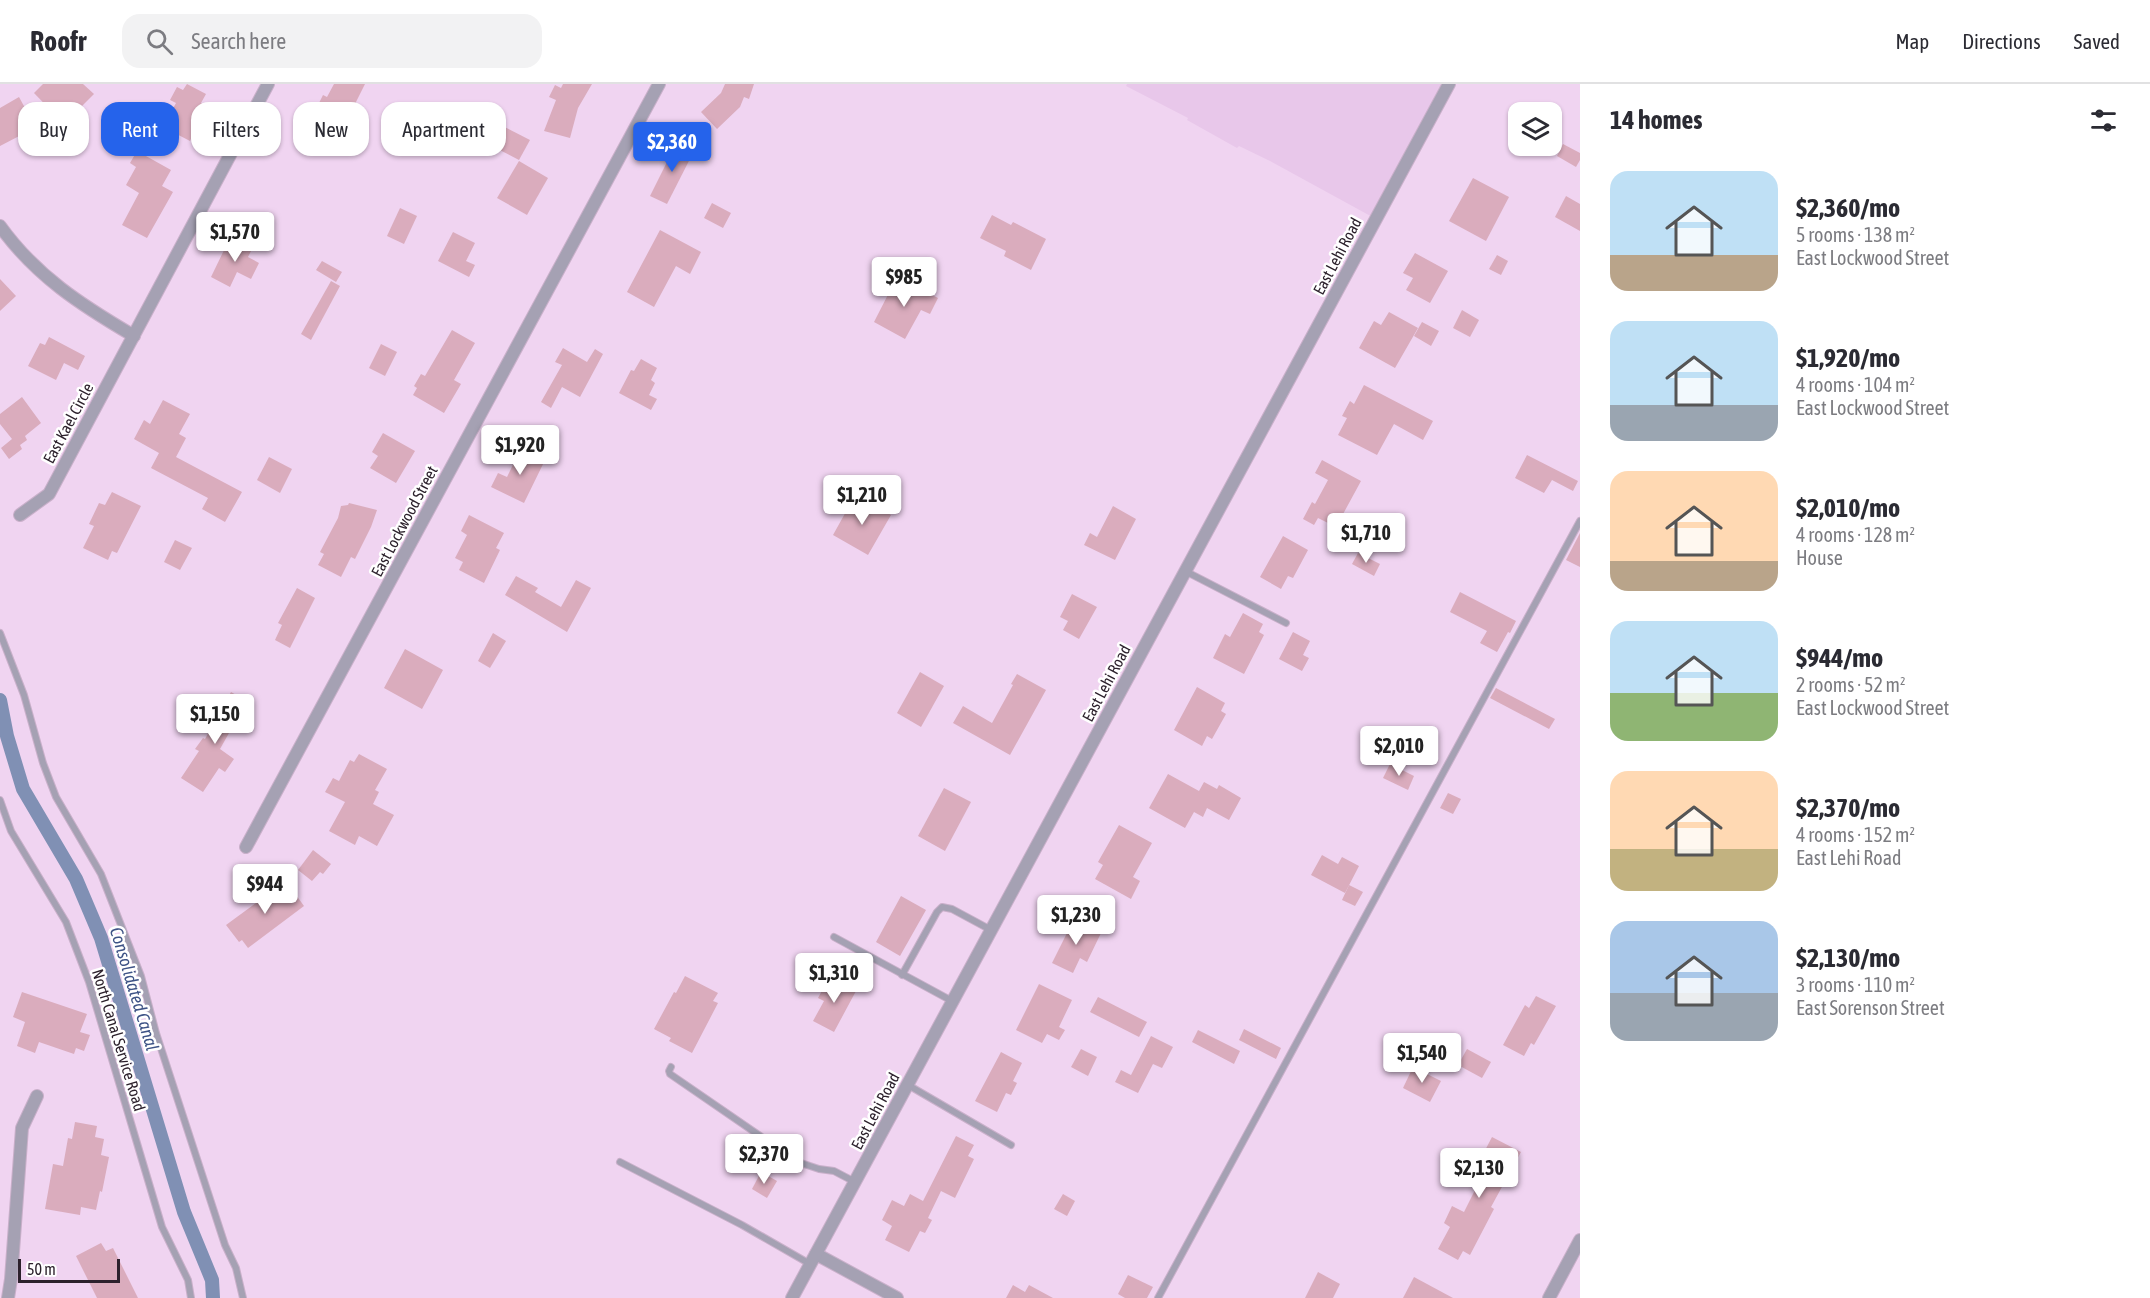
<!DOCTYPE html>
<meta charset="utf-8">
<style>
body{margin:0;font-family:"Asap Condensed",sans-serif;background:#f2f2f3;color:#2b2b33;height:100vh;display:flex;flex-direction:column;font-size:22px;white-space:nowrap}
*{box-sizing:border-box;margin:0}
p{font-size:20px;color:#7c7c81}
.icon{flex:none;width:33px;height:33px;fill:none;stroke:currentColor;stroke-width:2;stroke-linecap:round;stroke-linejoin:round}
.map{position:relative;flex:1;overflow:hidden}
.side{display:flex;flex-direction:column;background:#fff;width:570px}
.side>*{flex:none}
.banner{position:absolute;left:18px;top:18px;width:570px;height:54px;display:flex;gap:12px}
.buttons{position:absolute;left:1508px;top:18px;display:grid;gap:12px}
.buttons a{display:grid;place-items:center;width:54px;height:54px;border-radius:12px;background:#fff;box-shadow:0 2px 4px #0004;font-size:30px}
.scale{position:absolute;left:18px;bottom:15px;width:102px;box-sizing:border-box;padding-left:6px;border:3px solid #2c212c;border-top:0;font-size:16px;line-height:21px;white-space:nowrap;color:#2c212c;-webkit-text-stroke:4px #fff;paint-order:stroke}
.price{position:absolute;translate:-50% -51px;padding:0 14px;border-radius:6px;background:#fff;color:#222;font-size:20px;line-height:39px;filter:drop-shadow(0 2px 3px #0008)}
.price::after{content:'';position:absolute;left:50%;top:36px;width:18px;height:14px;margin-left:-9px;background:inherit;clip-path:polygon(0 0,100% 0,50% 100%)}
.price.active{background:#2563eb;color:#fff}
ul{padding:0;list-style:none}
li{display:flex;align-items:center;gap:18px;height:150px;padding:0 30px}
li span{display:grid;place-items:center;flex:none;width:168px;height:120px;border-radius:18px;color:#555}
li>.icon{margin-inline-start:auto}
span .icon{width:72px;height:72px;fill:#fffc;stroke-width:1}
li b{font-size:26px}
h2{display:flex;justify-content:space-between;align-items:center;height:72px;padding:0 30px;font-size:26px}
.pill{padding:0 21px;border-radius:18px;background:#fff;box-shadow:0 2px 4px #0004;font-size:21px;line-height:54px}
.pill.active{background:#2563eb;color:#fff}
header{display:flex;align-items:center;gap:36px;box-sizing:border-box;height:84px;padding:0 30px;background:#fff;border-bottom:2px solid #e1e1e2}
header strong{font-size:28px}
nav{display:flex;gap:33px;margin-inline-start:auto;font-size:21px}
.search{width:420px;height:54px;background:#f2f2f3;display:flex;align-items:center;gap:15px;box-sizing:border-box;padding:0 21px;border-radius:18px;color:#7c7c81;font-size:22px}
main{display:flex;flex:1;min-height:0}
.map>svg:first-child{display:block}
.built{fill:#e8c7ea}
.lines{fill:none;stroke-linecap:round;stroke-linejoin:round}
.canal{stroke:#8090b4;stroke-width:14}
.building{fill:#daacbd}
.lane-casing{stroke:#c9b0ca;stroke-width:8}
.street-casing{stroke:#c9b0ca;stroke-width:14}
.lane{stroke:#a5a1b3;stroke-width:6}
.street{stroke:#a5a1b3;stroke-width:12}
.labels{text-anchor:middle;stroke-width:5;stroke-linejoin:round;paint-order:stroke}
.street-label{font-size:16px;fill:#2c212c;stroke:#fff}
.water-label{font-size:18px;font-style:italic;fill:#3e5386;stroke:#fff}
</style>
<header>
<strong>Roofr</strong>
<div class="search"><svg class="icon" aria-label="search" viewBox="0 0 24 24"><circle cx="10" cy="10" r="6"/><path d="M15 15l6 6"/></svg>Search here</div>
<nav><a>Map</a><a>Directions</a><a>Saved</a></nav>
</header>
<main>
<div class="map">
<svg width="1580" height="1214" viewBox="0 0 1580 1214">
<rect width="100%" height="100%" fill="#f0d4f1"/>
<polygon class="built" points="1127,0 1449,0 1376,135 1270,77 1239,62 1237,64 1187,36 1188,34 1126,2"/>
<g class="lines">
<polyline class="canal" points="0,616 7,652 23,705 76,795 101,854 184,1128 212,1196 213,1214"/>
</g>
<g class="building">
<polygon points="43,0 83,0 94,10 64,40 34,9"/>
<polygon points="187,0 206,10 201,19 206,22 190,57 163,43 176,19 170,16 177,3 183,6"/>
<polygon points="334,0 365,0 355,20 359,22 351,37 347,35 339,50 314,38 321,25 317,23 323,11 327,13"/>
<polygon points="563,0 592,0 578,24 570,54 544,47 556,16 549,13 555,1 561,4"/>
<polygon points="725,0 754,0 749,15 744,13 740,23 717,45 701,28 721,9"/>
<polygon points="19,13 30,33 19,39 25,49 0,62 0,24"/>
<polygon points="499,40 530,56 519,76 488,60"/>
<polygon points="677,58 694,67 667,120 650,112"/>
<polygon points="1563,60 1580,69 1580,76 1576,83 1557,72"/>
<polygon points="137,67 171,86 162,102 173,108 147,154 122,141 139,109 126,101 136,83 130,79"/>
<polygon points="519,77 548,94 527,131 497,114"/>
<polygon points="1473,94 1509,113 1486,157 1449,137"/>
<polygon points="1566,112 1580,120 1580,147 1555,133"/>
<polygon points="712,119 731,129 723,144 704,134"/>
<polygon points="400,124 417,132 404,160 387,152"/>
<polygon points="992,131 1011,141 1013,138 1046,155 1031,186 1004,172 1006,167 980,154"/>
<polygon points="660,146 701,168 690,190 676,182 654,223 627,208"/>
<polygon points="453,148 475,159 466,177 475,181 469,193 438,177"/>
<polygon points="238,153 254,161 248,173 259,179 251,195 237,188 230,203 211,193 226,162 232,165"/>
<polygon points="1415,169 1448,187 1430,219 1406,206 1413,194 1403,189"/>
<polygon points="1497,171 1508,177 1501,191 1489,185"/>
<polygon points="322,177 342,188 336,198 316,186"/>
<polygon points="897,193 938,214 930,230 921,226 905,255 874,238"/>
<polygon points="0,195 16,212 0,227"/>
<polygon points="331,197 340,202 311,256 301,250"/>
<polygon points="1462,226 1479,236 1470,253 1453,244"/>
<polygon points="1389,228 1418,244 1395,284 1359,264 1374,237 1381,241"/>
<polygon points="1422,238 1439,247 1431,262 1414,252"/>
<polygon points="452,246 475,259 454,296 461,300 444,329 413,311 417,304 414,302 421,290 425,292"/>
<polygon points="49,253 85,272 78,286 64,279 56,296 28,282 40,259 45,261"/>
<polygon points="381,260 397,268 385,292 369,284"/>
<polygon points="563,264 587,278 595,265 603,270 580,313 562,303 551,324 541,318 562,281 555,278"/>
<polygon points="641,275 657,284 651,296 655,299 649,311 657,315 651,326 619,309 631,286 634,287"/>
<polygon points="1364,301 1433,337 1423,356 1394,340 1377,371 1338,351 1347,334 1342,332 1350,317 1354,320"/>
<polygon points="22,313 41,339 25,352 27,356 20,361 22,365 9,375 1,364 12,355 0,340 0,330"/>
<polygon points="163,316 190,330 179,350 186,354 176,373 242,408 225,438 202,425 208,414 151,384 159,369 134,355 144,336 150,340"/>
<polygon points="383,349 415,367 396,399 370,384 378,372 372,368"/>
<polygon points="521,364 545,376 524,419 491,403 498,389 507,393"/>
<polygon points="1527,371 1578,397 1573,407 1552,396 1544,409 1515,394"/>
<polygon points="269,373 292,385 280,409 257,396"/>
<polygon points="1322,376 1361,397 1336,443 1318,434 1314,441 1303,435 1312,418 1315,420 1328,396 1315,389"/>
<polygon points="112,408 141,422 117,469 112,467 108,476 83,464 94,442 89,440 99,419 105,421"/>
<polygon points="853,415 874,426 876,422 891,431 868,471 833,451"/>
<polygon points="349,419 377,426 371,443 355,475 351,473 341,493 318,481 324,470 320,468 338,434 341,422 348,421"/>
<polygon points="1113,422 1136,435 1115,476 1084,461 1090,449 1097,453"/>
<polygon points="469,431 504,449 496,464 500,466 484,499 459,486 463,478 455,474 467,451 461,447"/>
<polygon points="1580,449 1580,483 1566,476"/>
<polygon points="1283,452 1308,466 1293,494 1288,492 1281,505 1260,493"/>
<polygon points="175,456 192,464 180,486 164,478"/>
<polygon points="1358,469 1380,480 1374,492 1352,480"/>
<polygon points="516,492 538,504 535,508 561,523 576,496 591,504 567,548 505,511"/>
<polygon points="297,504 315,514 290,564 275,556 282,541 278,539"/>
<polygon points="1460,508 1516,537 1510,549 1508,548 1497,568 1480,559 1487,547 1450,528"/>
<polygon points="1072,510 1097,523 1079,555 1063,546 1068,537 1060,533"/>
<polygon points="1243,529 1263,540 1259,548 1264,551 1244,590 1213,574 1225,550 1230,553"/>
<polygon points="1293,548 1310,557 1303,571 1309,574 1302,587 1279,575"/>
<polygon points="493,549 506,557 490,584 478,577"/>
<polygon points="405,565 443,586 422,625 384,604"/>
<polygon points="920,588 944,602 921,643 897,629"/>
<polygon points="1017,590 1046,606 1010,671 953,639 963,622 992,639 1013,601 1011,600"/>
<polygon points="1197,603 1225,619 1221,627 1226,630 1212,655 1207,652 1202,662 1174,646"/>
<polygon points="1496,604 1555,635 1549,645 1490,614"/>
<polygon points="231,608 247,617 220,665 234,675 225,688 219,684 203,708 181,694 199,667 195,665 203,654 205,655 217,634 211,631 220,616 225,619"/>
<polygon points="359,670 387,685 375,706 379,708 373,720 394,731 377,762 359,752 355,761 329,747 345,718 325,708 333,694 339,697 350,676 354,678"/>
<polygon points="1390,680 1414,692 1408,706 1383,694"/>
<polygon points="1168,690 1199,707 1204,698 1217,705 1219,701 1241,714 1229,736 1207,724 1203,733 1194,728 1185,744 1149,724"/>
<polygon points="944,704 971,718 945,767 918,752"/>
<polygon points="1448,709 1461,715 1453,730 1440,724"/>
<polygon points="1119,741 1152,759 1133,793 1140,797 1131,815 1095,795 1103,781 1098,778"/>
<polygon points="313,766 331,780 323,790 320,788 312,797 298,786"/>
<polygon points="1322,771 1338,780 1342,773 1359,782 1345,809 1311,791"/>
<polygon points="286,797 304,822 248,864 242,856 239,858 226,841"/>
<polygon points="1349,801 1363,808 1355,822 1342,816"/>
<polygon points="901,812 926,826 900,872 876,858"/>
<polygon points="1074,835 1101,849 1087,878 1080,874 1073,889 1052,879"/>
<polygon points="685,892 718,909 713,917 718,919 692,969 669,957 671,954 654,945 674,908 676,909"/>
<polygon points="830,892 856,907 834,948 813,937 824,917 818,914"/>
<polygon points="1039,900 1072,916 1059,943 1065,946 1059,956 1047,950 1042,959 1016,946"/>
<polygon points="22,908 87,930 80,948 90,951 84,967 76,964 74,970 39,958 35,969 17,962 25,938 13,933"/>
<polygon points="1536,912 1556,922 1534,961 1531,959 1524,972 1503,961 1525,921 1529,924"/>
<polygon points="1098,913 1147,938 1139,953 1090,928"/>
<polygon points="1244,945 1281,964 1276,975 1239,956"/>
<polygon points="1198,946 1240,967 1234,980 1192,958"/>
<polygon points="1151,952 1173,963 1162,984 1153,980 1138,1009 1115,998 1121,986 1131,991"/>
<polygon points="1081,965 1097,973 1088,992 1071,983"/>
<polygon points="1467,965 1491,978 1482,994 1458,981"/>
<polygon points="1001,968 1022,979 1013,997 1017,999 1011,1011 1006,1009 997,1028 975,1017"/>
<polygon points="1413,983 1441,997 1430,1018 1403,1004"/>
<polygon points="75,1038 97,1042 95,1053 104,1055 101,1071 109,1073 102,1108 100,1107 96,1126 81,1123 80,1131 45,1125 53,1080 63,1082 68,1054 72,1055"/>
<polygon points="956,1052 974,1061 968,1072 974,1075 955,1114 941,1107 928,1134 932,1136 925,1149 920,1147 909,1168 885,1156 892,1142 882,1136 892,1116 904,1122 910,1110 923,1117"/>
<polygon points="1492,1053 1521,1068 1491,1123 1494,1125 1470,1171 1463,1167 1458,1176 1438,1165 1450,1143 1444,1139 1452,1122 1464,1128 1477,1102 1469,1097"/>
<polygon points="761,1088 777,1097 767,1114 752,1105"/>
<polygon points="1063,1110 1075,1117 1067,1132 1054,1125"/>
<polygon points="101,1159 106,1167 113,1164 138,1214 97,1214 76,1172"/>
<polygon points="1318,1188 1340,1200 1333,1214 1305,1214"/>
<polygon points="1128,1191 1153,1203 1147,1214 1125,1214 1118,1210"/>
<polygon points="1414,1193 1453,1214 1403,1214"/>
<polygon points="1013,1201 1025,1208 1029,1201 1053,1214 1006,1214"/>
</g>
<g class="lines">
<g class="lane-casing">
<g id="lane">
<polyline points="1185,487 1286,539"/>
<polyline points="0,549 24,611 43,679 56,713 101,790 141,892 156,949 225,1161 236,1184 243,1214"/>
<polyline points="0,716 11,747 66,838 89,898 162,1143 188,1196 191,1214"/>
<polyline points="834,853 952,917"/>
<polyline points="902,891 937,828 942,823 952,825 991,846"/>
<polyline points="671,983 669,987 670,990 798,1078 819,1085 834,1087 855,1098"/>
<polyline points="908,1001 1011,1061"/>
<polyline points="620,1078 742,1141 810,1180"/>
<polyline points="1158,1214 1580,437"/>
</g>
</g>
<g class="street-casing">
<g id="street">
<path d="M 0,142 C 36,192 81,221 134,252"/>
<polyline points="20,431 49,410 268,0"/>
<polyline points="246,763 659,0"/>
<polyline points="816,1170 897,1214"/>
<polyline points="8,1214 11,1195 22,1044 37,1012"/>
<polyline points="792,1214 1449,0"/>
<polyline points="1549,1214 1580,1156"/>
</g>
</g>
<use href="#lane" class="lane"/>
<use href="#street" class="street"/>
</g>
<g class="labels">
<g class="street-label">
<text transform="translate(1337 172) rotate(-62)" y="6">East Lehi Road</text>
<text transform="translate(68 339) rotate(-62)" y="6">East Kael Circle</text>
<text transform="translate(404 437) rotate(-62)" y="6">East Lockwood Street</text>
<text transform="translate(1106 599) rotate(-62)" y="6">East Lehi Road</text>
<text transform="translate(119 956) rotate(73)" y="6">North Canal Service Road</text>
<text transform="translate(875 1027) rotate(-62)" y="6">East Lehi Road</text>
</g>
<g class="water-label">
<text transform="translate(134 905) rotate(73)" y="6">Consolidated Canal</text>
</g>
</g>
</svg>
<div class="buttons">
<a><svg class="icon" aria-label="layers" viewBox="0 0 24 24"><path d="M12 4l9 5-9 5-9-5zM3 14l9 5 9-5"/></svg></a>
</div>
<div class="scale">50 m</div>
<b class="price active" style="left:672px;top:89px">$2,360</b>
<b class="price" style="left:235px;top:179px">$1,570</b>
<b class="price" style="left:904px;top:224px">$985</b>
<b class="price" style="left:520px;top:392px">$1,920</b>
<b class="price" style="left:862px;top:442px">$1,210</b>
<b class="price" style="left:1366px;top:480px">$1,710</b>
<b class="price" style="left:215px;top:661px">$1,150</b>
<b class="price" style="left:1399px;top:693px">$2,010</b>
<b class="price" style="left:265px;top:831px">$944</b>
<b class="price" style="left:1076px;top:862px">$1,230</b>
<b class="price" style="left:834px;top:920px">$1,310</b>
<b class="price" style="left:1422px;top:1000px">$1,540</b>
<b class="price" style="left:764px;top:1101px">$2,370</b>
<b class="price" style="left:1479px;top:1115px">$2,130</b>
<div class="banner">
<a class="pill">Buy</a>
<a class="pill active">Rent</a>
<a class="pill">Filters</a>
<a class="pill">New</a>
<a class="pill">Apartment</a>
</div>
</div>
<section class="side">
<h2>14 homes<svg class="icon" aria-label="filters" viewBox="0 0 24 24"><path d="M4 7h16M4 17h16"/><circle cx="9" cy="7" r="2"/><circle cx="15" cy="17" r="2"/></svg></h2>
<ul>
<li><span style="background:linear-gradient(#bfe0f5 70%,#b9a48a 0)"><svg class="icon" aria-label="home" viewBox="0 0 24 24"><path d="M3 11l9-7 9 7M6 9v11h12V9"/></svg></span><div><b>$2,360/mo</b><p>5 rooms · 138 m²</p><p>East Lockwood Street</p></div></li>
<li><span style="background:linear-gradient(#bfe0f5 70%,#9aa5b1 0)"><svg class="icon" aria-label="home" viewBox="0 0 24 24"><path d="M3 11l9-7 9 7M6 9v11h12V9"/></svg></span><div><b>$1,920/mo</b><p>4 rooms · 104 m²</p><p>East Lockwood Street</p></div></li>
<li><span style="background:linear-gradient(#ffd9b3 75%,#b9a48a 0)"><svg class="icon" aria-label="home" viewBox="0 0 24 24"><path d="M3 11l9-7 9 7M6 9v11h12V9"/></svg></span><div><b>$2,010/mo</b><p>4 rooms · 128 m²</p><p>House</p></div></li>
<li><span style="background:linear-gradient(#bfe0f5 60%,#8fb573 0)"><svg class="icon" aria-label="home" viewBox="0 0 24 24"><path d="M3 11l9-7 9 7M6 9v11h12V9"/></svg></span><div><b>$944/mo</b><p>2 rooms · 52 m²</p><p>East Lockwood Street</p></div></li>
<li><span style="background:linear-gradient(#ffd9b3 65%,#c2b280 0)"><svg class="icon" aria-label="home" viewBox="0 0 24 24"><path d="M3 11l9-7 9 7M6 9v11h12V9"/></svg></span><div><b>$2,370/mo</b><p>4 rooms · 152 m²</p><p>East Lehi Road</p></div></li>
<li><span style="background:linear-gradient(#a9c7e8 60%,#9aa5b1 0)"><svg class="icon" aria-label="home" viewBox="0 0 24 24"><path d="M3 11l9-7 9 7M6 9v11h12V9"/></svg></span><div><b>$2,130/mo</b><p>3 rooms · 110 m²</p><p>East Sorenson Street</p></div></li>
</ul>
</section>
</main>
